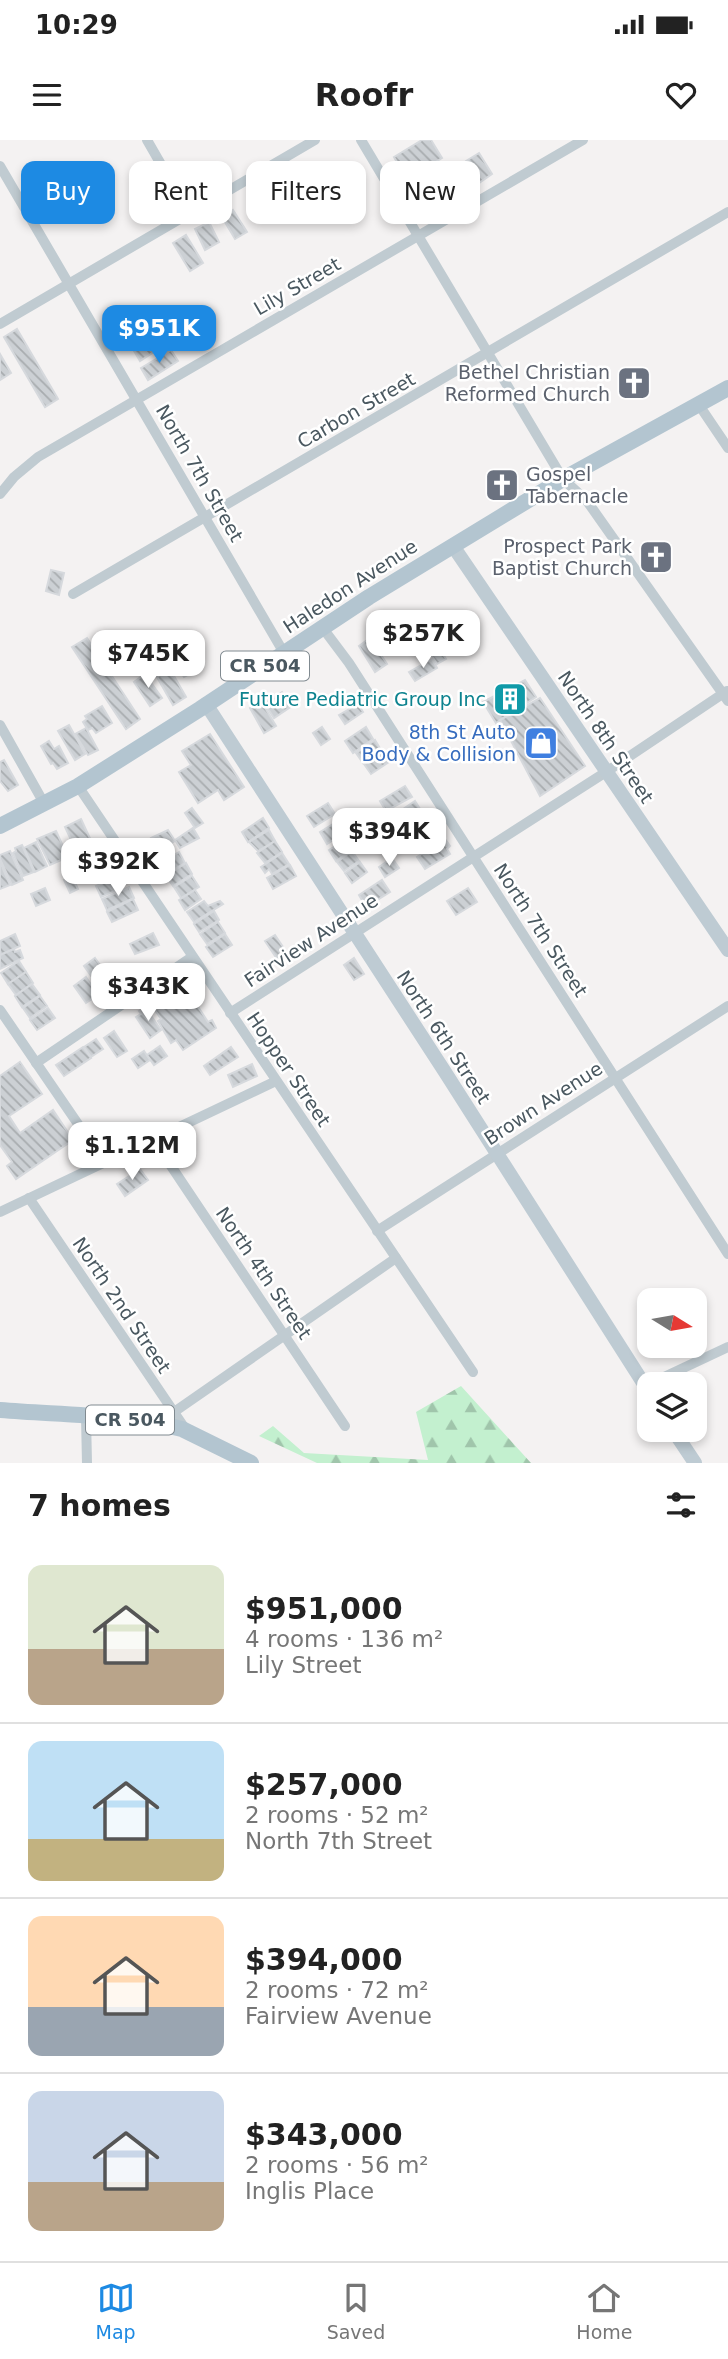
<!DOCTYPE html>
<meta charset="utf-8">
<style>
body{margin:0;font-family:"DejaVu Sans",sans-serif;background:#f6f6f6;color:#222;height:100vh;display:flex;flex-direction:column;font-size:26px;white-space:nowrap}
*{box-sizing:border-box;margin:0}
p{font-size:23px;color:#767676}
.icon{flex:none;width:38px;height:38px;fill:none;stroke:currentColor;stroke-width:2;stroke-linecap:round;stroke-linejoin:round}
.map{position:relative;height:1323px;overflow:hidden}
.sheet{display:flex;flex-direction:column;background:#fff;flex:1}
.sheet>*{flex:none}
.guide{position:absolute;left:21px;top:21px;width:686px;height:63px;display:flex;gap:14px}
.needle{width:46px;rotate:101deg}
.controls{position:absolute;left:637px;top:1148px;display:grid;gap:14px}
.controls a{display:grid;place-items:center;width:70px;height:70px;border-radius:14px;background:#fff;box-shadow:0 4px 10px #0003;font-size:35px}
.price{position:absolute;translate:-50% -60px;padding:0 16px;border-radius:14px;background:#fff;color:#222;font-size:23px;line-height:46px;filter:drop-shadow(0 2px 4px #0008)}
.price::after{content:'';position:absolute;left:50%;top:42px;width:21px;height:16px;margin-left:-10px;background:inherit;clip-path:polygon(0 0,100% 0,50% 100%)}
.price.active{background:#1d8ae3;color:#fff}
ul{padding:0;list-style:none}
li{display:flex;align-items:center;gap:21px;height:175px;padding:0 28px}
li+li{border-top:2px solid #e0e0e0}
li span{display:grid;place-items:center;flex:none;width:196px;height:140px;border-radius:14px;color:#555}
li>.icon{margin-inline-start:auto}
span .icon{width:84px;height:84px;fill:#fffc;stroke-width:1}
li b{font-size:30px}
h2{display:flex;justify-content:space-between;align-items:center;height:84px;padding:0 28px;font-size:30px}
.tag{padding:0 24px;border-radius:14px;background:#fff;box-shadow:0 4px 10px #0003;font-size:24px;line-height:63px}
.tag.active{background:#1d8ae3;color:#fff}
.status{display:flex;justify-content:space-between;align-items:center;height:49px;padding:0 35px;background:#fff;direction:ltr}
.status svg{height:19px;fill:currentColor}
header{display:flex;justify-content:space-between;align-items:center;height:91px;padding:0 28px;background:#fff;font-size:32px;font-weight:700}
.tab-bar{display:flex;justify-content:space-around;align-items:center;height:98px;border-top:2px solid #e0e0e0;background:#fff;font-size:19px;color:#767676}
.tab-bar a{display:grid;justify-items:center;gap:4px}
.tab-bar .active{color:#1d8ae3}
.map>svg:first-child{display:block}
.forest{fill:url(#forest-firs)}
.building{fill:url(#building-back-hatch);stroke:#d6d9dd;stroke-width:2}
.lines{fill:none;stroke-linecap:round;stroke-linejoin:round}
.street{stroke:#c0cbd1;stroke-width:10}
.secondary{stroke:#becbd3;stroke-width:14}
.primary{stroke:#b3c5d0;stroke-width:16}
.labels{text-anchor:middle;stroke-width:5;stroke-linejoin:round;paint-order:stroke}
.shield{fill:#fff;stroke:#808a90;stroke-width:2}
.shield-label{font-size:18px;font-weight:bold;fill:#4a5860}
.street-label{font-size:19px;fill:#4a5860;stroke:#fff}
.worship-label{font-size:19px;fill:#5b616d;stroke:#fff;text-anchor:end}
.culture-label{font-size:19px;fill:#0d838f;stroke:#fff;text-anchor:end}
.shop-label{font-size:19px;fill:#366cbe;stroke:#fff;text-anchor:end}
</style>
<div class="status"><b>10:29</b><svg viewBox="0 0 49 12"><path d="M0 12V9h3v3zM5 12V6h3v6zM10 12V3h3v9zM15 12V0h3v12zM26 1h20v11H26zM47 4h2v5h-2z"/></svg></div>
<header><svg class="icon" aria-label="menu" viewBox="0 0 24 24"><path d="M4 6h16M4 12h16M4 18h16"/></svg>Roofr<svg class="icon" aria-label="heart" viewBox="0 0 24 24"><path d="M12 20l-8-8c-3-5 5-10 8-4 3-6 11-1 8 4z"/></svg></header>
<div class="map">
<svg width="728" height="1323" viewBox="0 0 728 1323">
<defs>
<pattern id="forest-firs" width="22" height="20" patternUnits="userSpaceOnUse" patternTransform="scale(1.75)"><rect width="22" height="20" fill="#c3f0cf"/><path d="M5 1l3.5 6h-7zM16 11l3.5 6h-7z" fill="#a0c5ab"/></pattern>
<pattern id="building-back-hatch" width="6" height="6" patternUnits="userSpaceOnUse" patternTransform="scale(1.75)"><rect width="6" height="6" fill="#ccd0d4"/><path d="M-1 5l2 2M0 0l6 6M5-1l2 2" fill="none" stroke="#a8acaf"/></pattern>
</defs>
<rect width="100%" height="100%" fill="#f4f2f2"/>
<polygon class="forest" points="461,1246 531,1323 317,1323 259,1296 273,1286 304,1313 428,1320 416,1272"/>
<g class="building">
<polygon points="422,0 431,0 442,18 407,40 394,17"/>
<polygon points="479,13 492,34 479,43 466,21"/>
<polygon points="439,29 443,37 439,39 442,44 418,57 411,43"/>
<polygon points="443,47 450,60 428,73 420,60"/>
<polygon points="233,70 247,92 235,99 222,77"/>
<polygon points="209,82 219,102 205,110 195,89"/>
<polygon points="186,95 203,123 190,131 173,103"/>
<polygon points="147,177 153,188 127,203 121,191"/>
<polygon points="17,189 58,259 45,267 4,197"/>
<polygon points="159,193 166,204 140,221 133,209"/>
<polygon points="171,210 178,221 148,240 141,228"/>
<polygon points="0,214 11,233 0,240"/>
<polygon points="51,430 64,433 59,455 46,451"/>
<polygon points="398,474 416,502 400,512 383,484"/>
<polygon points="428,490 446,519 437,524 419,496"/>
<polygon points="87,498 140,579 126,589 72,507"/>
<polygon points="370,498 387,524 375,532 359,506"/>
<polygon points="184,507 197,530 184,537 170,515"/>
<polygon points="432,519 437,528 415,541 409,532"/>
<polygon points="170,529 186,557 173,565 157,537"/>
<polygon points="145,534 162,558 150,566 134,542"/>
<polygon points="525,540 536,557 496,583 483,562"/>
<polygon points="282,552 292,566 274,578 264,563"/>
<polygon points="540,558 585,626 540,656 500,580"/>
<polygon points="261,561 276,586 264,593 250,568"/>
<polygon points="358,564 363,572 345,584 339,575"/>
<polygon points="102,566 112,583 96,593 92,588 88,590 83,582 87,579 85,576"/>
<polygon points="69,585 85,614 75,620 58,591"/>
<polygon points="322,587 330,599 321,605 313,593"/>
<polygon points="366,587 373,599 353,613 345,601"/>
<polygon points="86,588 98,610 88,615 75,594"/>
<polygon points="210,594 244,647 224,660 218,650 198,663 179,632 191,625 182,611"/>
<polygon points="375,600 381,610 363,623 356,613"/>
<polygon points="49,601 54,609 59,606 68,623 57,629 53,623 51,624 41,606"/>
<polygon points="382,612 389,622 371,634 364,624"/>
<polygon points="4,620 18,645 8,651 0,641 0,622"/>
<polygon points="405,646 412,657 386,671 380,661"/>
<polygon points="415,661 422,672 400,687 393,676"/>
<polygon points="328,663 335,674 314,687 307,676"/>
<polygon points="192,668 203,683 195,688 185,673"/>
<polygon points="263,678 269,688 248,702 242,692"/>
<polygon points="81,679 94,707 78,715 65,687"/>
<polygon points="341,679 348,690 327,704 320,692"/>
<polygon points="427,679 434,690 409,707 402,695"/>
<polygon points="193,688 199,698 180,708 175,700"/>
<polygon points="436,689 442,700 433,706 426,695"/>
<polygon points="168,690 175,701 152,715 145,704 152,700 151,698"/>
<polygon points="269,690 275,701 258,711 249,702"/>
<polygon points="56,691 68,717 50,725 37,699"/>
<polygon points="354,694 359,701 354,704 356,707 336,721 329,710"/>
<polygon points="392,694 397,702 387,709 382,701"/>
<polygon points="445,699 450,706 447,709 450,714 425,729 417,717"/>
<polygon points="275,701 282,712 265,723 257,713"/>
<polygon points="36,702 47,726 35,732 24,708"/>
<polygon points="22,705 34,732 23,736 13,713 16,711 15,708"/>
<polygon points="10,711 23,740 12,745 0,719 0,715"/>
<polygon points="352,711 359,721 344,731 337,722"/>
<polygon points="179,712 185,723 164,735 158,724"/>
<polygon points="282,713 289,724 272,734 269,729 265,733 261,727"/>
<polygon points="87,715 92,724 79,730 75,721"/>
<polygon points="392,718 399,728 385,737 379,727"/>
<polygon points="101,719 104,724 112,719 116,727 99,737 92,725"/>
<polygon points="0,722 10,745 0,749"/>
<polygon points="360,722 367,732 352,743 345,733"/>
<polygon points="186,723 192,734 173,746 166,736"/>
<polygon points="290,725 296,736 273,749 267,738"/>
<polygon points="121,735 124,741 120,743 122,748 101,757 96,746"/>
<polygon points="72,736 78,749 70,753 64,740"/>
<polygon points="192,736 199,747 181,758 174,747"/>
<polygon points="382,740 390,752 366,767 359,755"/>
<polygon points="129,747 134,758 107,770 102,759"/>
<polygon points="45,748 50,760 36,766 31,754"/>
<polygon points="468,748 477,762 456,775 447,761"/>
<polygon points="195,750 201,759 185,770 179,760"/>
<polygon points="133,759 138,770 112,782 107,772"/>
<polygon points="204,761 208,766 220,761 223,764 194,782 187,772"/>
<polygon points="214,771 219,780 199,792 194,784"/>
<polygon points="218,782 225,793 207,804 200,794"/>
<polygon points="153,793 159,805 135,814 130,804"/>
<polygon points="15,794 20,806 0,815 0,801"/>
<polygon points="225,794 232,805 213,817 206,807"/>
<polygon points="275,795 287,813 277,819 265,801"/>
<polygon points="14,809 15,812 20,810 23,818 0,829 0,815"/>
<polygon points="95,818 113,843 102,851 84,826"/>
<polygon points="354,818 364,834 354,840 344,825"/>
<polygon points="19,821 26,832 8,844 1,833"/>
<polygon points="26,832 33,843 16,855 8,844"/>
<polygon points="86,837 98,855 86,863 74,846"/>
<polygon points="32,844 40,855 22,867 15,856"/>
<polygon points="188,845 193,854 195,862 208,882 212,880 216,888 183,910 176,900 171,903 158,881 161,879 155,870"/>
<polygon points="40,856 47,866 30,878 23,868"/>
<polygon points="145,867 161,890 150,898 136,877 141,874 139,871"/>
<polygon points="48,868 55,878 37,890 30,880"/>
<polygon points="114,891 127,911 117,917 104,898"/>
<polygon points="96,899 103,909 91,917 84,907"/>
<polygon points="160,906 167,916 154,925 147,915"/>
<polygon points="83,907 91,918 64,936 56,925"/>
<polygon points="231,907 238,917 210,935 204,926"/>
<polygon points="144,911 150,920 138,928 132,919"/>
<polygon points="20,922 42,954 9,976 20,993 53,970 73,1000 16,1039 7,1026 12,1022 0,1005 0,936"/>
<polygon points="252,924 257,936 233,947 228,935"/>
<polygon points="140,1029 148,1040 125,1056 117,1044"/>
</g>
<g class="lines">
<g class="street">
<polyline points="147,0 189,73"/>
<polyline points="361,0 563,339 587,361 728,561"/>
<polyline points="0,26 284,513"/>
<polyline points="0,184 315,0"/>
<polyline points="699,265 728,308"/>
<polyline points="0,354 14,337 38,317 583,0"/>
<polyline points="73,454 728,72"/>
<polyline points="322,487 349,523 728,1114"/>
<polyline points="0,585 45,665"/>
<polyline points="78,646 473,1232"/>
<polyline points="0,870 104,1022"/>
<polyline points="230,873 606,632 727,551"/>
<polyline points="36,923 192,817"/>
<polyline points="153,999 345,1286"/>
<polyline points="29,1058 186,1290"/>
<polyline points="0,1072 276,941"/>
<polyline points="377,1091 728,866"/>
<polyline points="645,1246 728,1207"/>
<polyline points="174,1272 396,1118"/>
<polyline points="86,1277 87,1323"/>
</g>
<g class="secondary">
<polyline points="453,406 728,810"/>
<polyline points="206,564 445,932 649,1252"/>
<polyline points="673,1290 695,1323"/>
</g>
<g class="primary">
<polyline points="0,686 78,646 200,569 369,457 563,339 728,248"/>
<path d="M 0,1270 C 60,1275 123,1274 182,1289 L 251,1323"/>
</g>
</g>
<defs>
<g id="church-square" transform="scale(1.75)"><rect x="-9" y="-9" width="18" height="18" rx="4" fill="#6b7280" stroke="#fff"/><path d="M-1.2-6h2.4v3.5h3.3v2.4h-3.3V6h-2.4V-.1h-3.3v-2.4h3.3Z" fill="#fff"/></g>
<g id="building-square" transform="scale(1.75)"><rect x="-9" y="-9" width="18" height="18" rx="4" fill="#0f9aa8" stroke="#fff"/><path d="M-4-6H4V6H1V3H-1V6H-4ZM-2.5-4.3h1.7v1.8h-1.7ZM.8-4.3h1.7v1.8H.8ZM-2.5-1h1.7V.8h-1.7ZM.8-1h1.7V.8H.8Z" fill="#fff"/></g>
<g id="shop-square" transform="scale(1.75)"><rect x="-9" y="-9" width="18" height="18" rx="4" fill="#3f7fe0" stroke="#fff"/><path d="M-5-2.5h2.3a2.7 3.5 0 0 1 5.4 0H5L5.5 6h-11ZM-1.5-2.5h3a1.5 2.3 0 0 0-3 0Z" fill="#fff"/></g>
</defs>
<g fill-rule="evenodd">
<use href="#church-square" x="634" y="243"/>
<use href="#church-square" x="502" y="345"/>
<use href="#church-square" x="656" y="417"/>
<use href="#building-square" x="510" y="559"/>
<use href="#shop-square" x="541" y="603"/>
</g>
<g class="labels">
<g class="shield">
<rect x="221" y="511.5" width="88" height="29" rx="5"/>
<rect x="86" y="1265.5" width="88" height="29" rx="5"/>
</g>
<g class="shield-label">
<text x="265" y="532">CR 504</text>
<text x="130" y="1286">CR 504</text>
</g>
<g class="street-label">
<text transform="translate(297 146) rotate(-30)" y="7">Lily Street</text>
<text transform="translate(356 270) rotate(-30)" y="7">Carbon Street</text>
<text transform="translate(200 333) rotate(60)" y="7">North 7th Street</text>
<text transform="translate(350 446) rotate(-33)" y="7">Haledon Avenue</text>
<text transform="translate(606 597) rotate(56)" y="7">North 8th Street</text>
<text transform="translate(541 790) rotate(57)" y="7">North 7th Street</text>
<text transform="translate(311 800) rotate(-33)" y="7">Fairview Avenue</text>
<text transform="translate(444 897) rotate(57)" y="7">North 6th Street</text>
<text transform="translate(289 929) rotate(56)" y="7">Hopper Street</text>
<text transform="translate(543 963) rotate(-33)" y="7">Brown Avenue</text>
<text transform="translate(264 1133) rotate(56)" y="7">North 4th Street</text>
<text transform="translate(122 1165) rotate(56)" y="7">North 2nd Street</text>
</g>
<g class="worship-label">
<text x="610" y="239">Bethel Christian<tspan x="610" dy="22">Reformed Church</tspan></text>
<text x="526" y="341" text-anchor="start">Gospel<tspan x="526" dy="22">Tabernacle</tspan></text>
<text x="632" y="413">Prospect Park<tspan x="632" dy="22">Baptist Church</tspan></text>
</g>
<g class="culture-label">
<text x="486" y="566">Future Pediatric Group Inc</text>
</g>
<g class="shop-label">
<text x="516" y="599">8th St Auto<tspan x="516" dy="22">Body &amp; Collision</tspan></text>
</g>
</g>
</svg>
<div class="controls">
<a><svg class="needle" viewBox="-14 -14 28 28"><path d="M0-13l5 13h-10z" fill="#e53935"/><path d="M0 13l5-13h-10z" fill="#767676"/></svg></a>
<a><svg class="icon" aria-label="layers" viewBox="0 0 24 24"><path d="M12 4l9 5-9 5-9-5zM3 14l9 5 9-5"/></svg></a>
</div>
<b class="price active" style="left:159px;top:225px">$951K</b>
<b class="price" style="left:423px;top:530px">$257K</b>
<b class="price" style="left:148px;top:550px">$745K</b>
<b class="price" style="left:389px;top:728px">$394K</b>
<b class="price" style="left:118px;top:758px">$392K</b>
<b class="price" style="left:148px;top:883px">$343K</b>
<b class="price" style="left:132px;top:1042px">$1.12M</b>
<div class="guide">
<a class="tag active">Buy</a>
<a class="tag">Rent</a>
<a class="tag">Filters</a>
<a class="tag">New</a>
</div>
</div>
<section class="sheet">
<h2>7 homes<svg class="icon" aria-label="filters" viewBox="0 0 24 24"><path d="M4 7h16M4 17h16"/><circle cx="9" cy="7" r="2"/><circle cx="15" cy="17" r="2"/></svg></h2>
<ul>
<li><span style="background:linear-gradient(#dfe7d0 60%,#b9a48a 0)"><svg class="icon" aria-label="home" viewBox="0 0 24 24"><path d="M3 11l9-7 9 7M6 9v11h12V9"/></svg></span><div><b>$951,000</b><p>4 rooms · 136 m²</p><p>Lily Street</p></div></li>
<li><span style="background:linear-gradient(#bfe0f5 70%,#c2b280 0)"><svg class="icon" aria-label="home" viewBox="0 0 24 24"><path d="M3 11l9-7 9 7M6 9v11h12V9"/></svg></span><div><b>$257,000</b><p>2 rooms · 52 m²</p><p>North 7th Street</p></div></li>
<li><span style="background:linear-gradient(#ffd9b3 65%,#9aa5b1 0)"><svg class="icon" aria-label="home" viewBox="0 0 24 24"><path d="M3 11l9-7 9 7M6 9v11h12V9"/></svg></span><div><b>$394,000</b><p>2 rooms · 72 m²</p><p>Fairview Avenue</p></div></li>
<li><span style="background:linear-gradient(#c9d6e8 65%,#b9a48a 0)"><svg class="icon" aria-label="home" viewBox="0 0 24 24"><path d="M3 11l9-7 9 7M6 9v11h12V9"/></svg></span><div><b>$343,000</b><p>2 rooms · 56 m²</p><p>Inglis Place</p></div></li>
</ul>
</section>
<nav class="tab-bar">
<a class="active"><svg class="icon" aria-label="map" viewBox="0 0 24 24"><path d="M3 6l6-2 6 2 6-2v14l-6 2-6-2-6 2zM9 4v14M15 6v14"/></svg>Map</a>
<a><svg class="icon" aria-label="saved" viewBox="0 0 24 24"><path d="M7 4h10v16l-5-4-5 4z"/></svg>Saved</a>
<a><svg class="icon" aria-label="home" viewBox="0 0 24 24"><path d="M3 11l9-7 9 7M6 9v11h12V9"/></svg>Home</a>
</nav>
